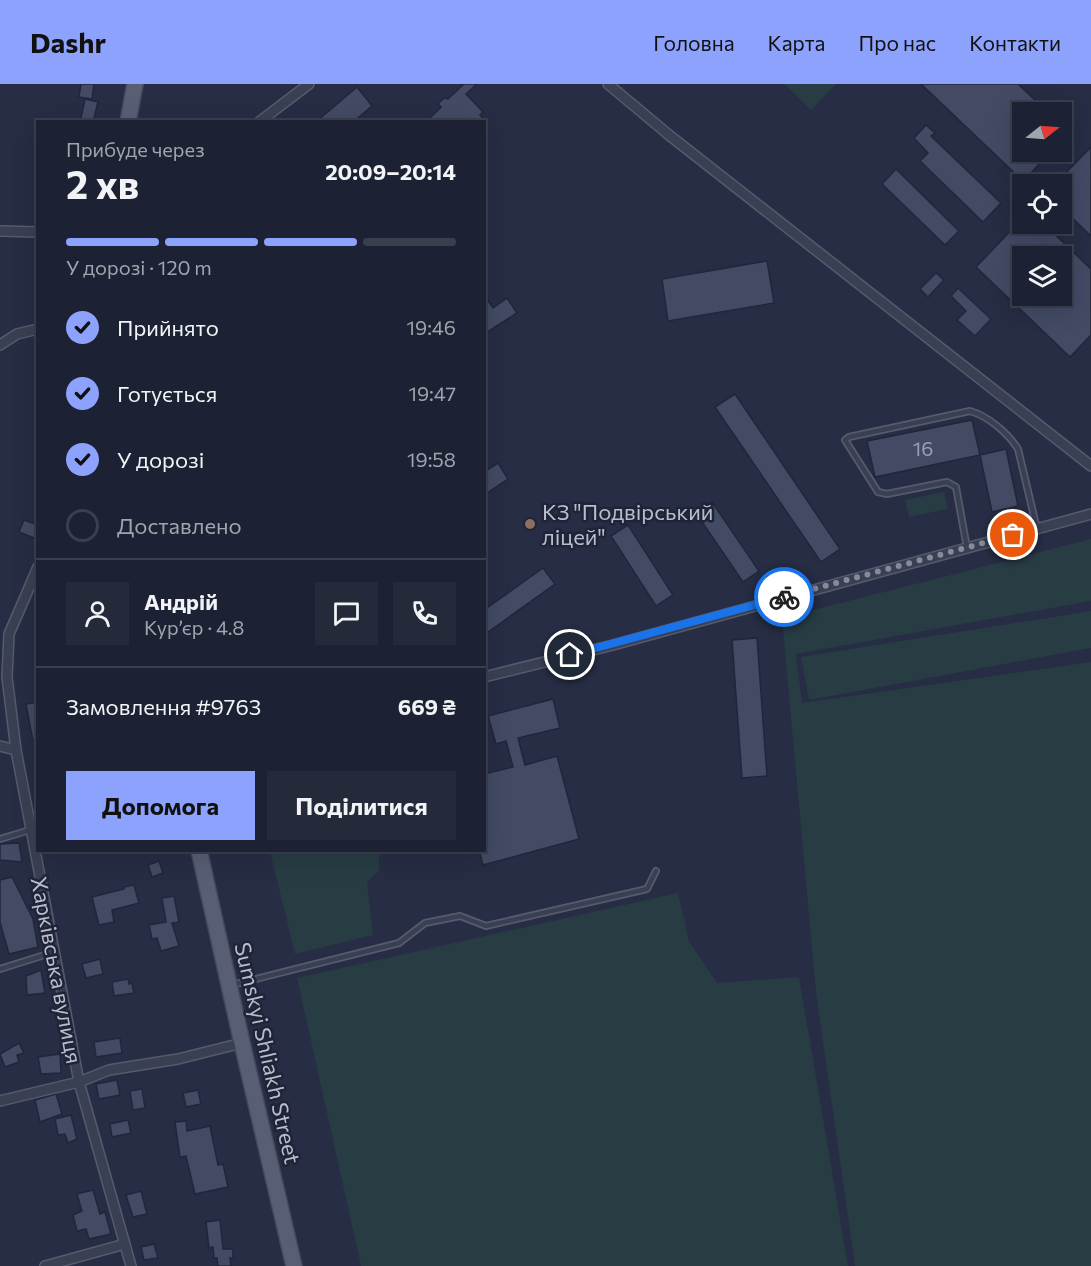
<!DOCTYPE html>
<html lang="uk">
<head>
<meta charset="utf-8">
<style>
  :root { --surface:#1c2233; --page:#252a3b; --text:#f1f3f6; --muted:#a0a4ac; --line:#3a3f4e; --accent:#8da2fc }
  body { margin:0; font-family:Commissioner,sans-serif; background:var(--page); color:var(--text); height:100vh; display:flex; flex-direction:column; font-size:22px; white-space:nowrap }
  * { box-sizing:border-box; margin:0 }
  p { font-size:20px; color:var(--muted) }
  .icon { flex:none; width:33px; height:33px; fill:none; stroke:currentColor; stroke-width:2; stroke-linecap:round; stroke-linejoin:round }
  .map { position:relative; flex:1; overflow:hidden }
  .side { position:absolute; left:36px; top:36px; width:450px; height:732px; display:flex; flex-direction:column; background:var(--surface); border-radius:0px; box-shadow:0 6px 24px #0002,0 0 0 2px var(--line) }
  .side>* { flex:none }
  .needle { width:39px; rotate:73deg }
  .controls { position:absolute; left:1012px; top:18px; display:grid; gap:12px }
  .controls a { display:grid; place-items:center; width:60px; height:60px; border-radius:0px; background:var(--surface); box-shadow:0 6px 24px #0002,0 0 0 2px var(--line); font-size:30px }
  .pin { position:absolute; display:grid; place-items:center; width:51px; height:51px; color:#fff; margin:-26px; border:3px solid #fff; border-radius:50%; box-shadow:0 2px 6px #0007 }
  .courier { position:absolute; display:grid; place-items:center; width:60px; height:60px; margin:-30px; border:4px solid #1a73e8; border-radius:50%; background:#fff; color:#222; box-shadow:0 2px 8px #0007 }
  .summary em { font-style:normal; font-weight:700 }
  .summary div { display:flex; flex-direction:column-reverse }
  .summary { display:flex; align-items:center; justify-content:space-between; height:102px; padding:0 30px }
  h1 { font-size:39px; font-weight:700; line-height:45px }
  .bar { display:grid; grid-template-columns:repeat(4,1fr); gap:9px 6px; align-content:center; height:72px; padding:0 30px }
  .bar i { height:8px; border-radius:4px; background:var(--line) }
  .bar .active { background:var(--accent) }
  .bar p { grid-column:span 4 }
  .line { display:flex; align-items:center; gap:15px; padding:0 30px; border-top:2px solid var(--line) }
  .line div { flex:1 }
  .round { display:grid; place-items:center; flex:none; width:63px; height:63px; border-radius:0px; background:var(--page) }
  ol { padding:0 30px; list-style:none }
  li { display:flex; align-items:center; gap:18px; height:66px }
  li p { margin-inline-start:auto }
  li .icon { padding:6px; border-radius:50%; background:var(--accent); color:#111; stroke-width:4 }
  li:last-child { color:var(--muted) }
  li i { width:33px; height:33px; border:3px solid var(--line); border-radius:50% }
  .primary-button { display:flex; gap:12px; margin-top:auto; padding:12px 30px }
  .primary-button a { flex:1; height:69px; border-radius:0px; background:var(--accent); color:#111; font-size:24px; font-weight:700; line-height:69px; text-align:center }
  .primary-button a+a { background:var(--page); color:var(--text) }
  header { display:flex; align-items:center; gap:36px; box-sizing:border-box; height:84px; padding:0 30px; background:var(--accent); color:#111 }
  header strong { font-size:28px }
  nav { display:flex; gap:33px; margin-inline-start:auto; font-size:21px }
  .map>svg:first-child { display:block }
</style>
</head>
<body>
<header>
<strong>Dashr</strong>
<nav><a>Головна</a><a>Карта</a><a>Про нас</a><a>Контакти</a></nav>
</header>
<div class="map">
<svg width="1091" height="1182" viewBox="0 0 1091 1182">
  <rect width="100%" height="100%" fill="#262d44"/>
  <g fill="#283c44">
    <polygon points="784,0 836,0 811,26"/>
    <polygon points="944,408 948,425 909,433 905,416"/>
    <polygon points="1091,455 1091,517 796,570 802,619 1091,578 1091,1182 855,1182 816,908 782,534"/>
    <polygon points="1091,527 1091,564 809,616 801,573"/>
    <polygon points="270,767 379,767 379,786 367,799 373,851 295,870"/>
    <polygon points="678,809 689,857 717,899 799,893 848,1182 361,1182 297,894"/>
  </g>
  <g fill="#424a64" stroke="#21263a" stroke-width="1.5" fill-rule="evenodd">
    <polygon points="81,0 94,0 92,15 79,13"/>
    <polygon points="464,0 477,0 466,10 483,28 480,31 486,38 426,38 441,23 438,20 444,14 448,15"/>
    <polygon points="921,0 1018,0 1048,28 1023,28 1023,68 1051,68 1023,97"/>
    <polygon points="357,3 372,22 353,38 316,38"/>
    <polygon points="85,15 98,18 93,38 80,38"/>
    <polygon points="926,41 935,49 931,52 1001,119 983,138 920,77 928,69 914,54"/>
    <polygon points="1091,63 1091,152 1062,124 1062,100 1055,100"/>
    <polygon points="896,85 959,147 945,161 882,100"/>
    <path d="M1017,140H1044L1091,185V251L1070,273L976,183ZM1023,172H1062V212H1023Z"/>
    <polygon points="767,177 774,219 668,237 662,195"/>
    <polygon points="936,189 944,196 928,213 920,205"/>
    <polygon points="958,204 991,235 975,252 957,236 966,227 951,212"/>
    <polygon points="484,211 493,224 507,214 517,229 484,250"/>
    <polygon points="735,310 840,465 821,478 715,323"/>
    <polygon points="972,336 980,371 875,393 867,357"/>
    <polygon points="1006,365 1018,422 992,428 980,371"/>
    <polygon points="498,379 508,395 484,411 484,388"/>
    <polygon points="712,418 759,487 743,498 696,429"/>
    <polygon points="24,436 38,441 34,454 19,448"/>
    <polygon points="628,441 673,511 656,522 611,452"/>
    <polygon points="543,484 555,500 484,551 484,526"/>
    <polygon points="757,554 767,692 742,694 732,556"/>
    <polygon points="553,615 560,644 518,654 525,681 557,672 579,755 483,781 479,766 484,766 484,690 513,683 506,657 496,660 488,632"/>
    <polygon points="38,618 38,657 33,657 26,620"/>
    <polygon points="19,759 22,778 0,776 0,760"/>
    <polygon points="159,777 163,789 152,793 148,781"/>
    <polygon points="12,793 33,835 38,863 9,870 0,838 0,796"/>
    <polygon points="134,801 139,819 112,826 114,838 99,841 92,813 124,805 124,803"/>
    <polygon points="174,812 179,838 172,839 179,862 161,867 157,854 152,855 149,841 166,838 162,814"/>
    <polygon points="100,875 103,890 86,894 82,880"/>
    <polygon points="41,886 45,909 27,911 26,892"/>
    <polygon points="128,895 129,900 132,899 134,909 114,912 112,898"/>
    <polygon points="120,954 122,969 96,973 94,958"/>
    <polygon points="19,959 24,969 17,971 19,978 5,983 0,970"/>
    <polygon points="60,970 61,989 41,990 38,973"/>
    <polygon points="117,996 120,1011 99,1015 96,1000"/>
    <polygon points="142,1005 145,1024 133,1026 130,1007"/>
    <polygon points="198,1006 201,1020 186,1023 183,1009"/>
    <polygon points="56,1010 62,1030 40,1038 35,1016"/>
    <polygon points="71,1031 77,1055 68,1059 65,1050 58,1051 55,1035"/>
    <polygon points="128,1036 131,1049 112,1053 110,1040"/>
    <polygon points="186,1037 187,1047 210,1042 218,1081 223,1080 228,1103 195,1110 186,1072 180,1073 175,1038"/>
    <polygon points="93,1106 100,1130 105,1128 111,1150 89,1155 86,1145 77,1147 73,1131 82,1127 77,1110"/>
    <polygon points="141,1107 147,1130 133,1133 126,1111"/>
    <polygon points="220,1136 223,1165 233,1165 233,1174 230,1174 231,1182 218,1182 217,1174 214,1174 213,1163 209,1164 206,1138"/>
    <polygon points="154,1160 158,1174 144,1176 141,1163"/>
  </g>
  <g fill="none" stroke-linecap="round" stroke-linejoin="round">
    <defs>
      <g id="lane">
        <path d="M967,464L956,403L947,398L887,410L878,408L845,356L849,353L970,327C988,332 1008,349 1018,365L1037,445"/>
        <polyline points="0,755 30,746"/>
        <polyline points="0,885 54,868"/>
        <polyline points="232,901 399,859 425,839 460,832 486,842 647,805 656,787"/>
      </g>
      <g id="street">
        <polyline points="608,0 669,51 1091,382"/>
        <polyline points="259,38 309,0"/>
        <polyline points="0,147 38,148"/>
        <polyline points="0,261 17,250 38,245"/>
        <polyline points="38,483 9,550 7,593 16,666 79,998 131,1182"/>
        <polyline points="484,593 613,561 1091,430"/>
        <polyline points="0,662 16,666"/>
        <polyline points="0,1017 79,998 109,986 178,975 242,959"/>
        <polyline points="45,1182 125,1160"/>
      </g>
      <g id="primary">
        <polyline points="128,38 135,0"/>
        <polyline points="199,766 242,959 294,1182"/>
      </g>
    </defs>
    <use href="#lane" stroke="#565a6d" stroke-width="8"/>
    <use href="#street" stroke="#565a6d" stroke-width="12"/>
    <use href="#primary" stroke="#44495c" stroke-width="18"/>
    <use href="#lane" stroke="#3a4053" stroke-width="4.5"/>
    <use href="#street" stroke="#3a4053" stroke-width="9"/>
    <use href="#primary" stroke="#585e73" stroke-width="15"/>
  </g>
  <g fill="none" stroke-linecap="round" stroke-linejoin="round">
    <polyline stroke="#858a9d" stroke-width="6" stroke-dasharray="0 10.8" points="784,513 1013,451"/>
    <polyline stroke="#1a73e8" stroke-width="8" points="570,571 784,513"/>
  </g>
  <circle fill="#8d6e63" stroke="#1f2438" stroke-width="2" cx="530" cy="440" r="6"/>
  <g text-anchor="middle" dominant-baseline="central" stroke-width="5" stroke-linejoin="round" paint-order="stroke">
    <g font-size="20" fill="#9aa0b3">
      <text x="923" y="364">16</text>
    </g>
    <g font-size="22" fill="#b8bccd" stroke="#1f2438" text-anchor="start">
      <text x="542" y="427">КЗ "Подвірський<tspan x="542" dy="25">ліцей"</tspan></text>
    </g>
    <g font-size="22" fill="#b8bccd" stroke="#1f2438">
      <text transform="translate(57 886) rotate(79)">Харківська вулиця</text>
      <text transform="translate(268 969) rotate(77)">Sumskyi Shliakh Street</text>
    </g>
  </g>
</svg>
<div class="controls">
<a><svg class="needle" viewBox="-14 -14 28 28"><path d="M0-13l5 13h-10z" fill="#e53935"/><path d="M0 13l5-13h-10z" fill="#a0a4ac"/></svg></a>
<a><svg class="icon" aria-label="locate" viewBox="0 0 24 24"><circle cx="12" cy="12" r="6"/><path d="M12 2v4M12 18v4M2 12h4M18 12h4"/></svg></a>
<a><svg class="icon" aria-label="layers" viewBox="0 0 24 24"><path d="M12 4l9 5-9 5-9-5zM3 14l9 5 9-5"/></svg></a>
</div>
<div class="pin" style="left:1013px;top:451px;background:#ea580c"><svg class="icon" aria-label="bag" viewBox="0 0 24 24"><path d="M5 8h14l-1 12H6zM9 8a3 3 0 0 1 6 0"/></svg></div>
<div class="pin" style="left:570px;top:571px;background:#1f2937"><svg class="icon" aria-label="home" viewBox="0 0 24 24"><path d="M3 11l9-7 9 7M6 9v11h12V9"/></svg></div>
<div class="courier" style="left:784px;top:513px"><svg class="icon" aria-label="bike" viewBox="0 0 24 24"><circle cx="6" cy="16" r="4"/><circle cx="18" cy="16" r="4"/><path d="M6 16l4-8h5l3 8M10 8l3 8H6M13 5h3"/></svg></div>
<section class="side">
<div class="summary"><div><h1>2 хв</h1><p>Прибуде через</p></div><em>20:09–20:14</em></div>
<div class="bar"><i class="active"></i><i class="active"></i><i class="active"></i><i></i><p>У дорозі · 120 m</p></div>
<ol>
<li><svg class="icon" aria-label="check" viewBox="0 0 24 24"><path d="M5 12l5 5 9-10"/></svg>Прийнято<p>19:46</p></li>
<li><svg class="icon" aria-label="check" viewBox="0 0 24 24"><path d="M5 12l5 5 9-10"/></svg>Готується<p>19:47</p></li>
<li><svg class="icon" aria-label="check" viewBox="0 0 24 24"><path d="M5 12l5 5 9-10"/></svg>У дорозі<p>19:58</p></li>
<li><i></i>Доставлено</li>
</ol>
<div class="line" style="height:108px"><a class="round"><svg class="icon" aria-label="person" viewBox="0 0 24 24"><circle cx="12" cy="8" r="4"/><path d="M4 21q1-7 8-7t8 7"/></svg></a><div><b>Андрій</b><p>Кур’єр · 4.8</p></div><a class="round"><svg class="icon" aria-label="chat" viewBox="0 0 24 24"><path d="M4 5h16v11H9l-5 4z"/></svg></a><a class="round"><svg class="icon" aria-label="phone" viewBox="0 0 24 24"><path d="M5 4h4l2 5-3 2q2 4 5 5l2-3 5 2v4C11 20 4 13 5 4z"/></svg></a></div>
<div class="line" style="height:78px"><div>Замовлення #9763</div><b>669 ₴</b></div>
<div class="primary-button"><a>Допомога</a><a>Поділитися</a></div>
</section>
</div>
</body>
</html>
